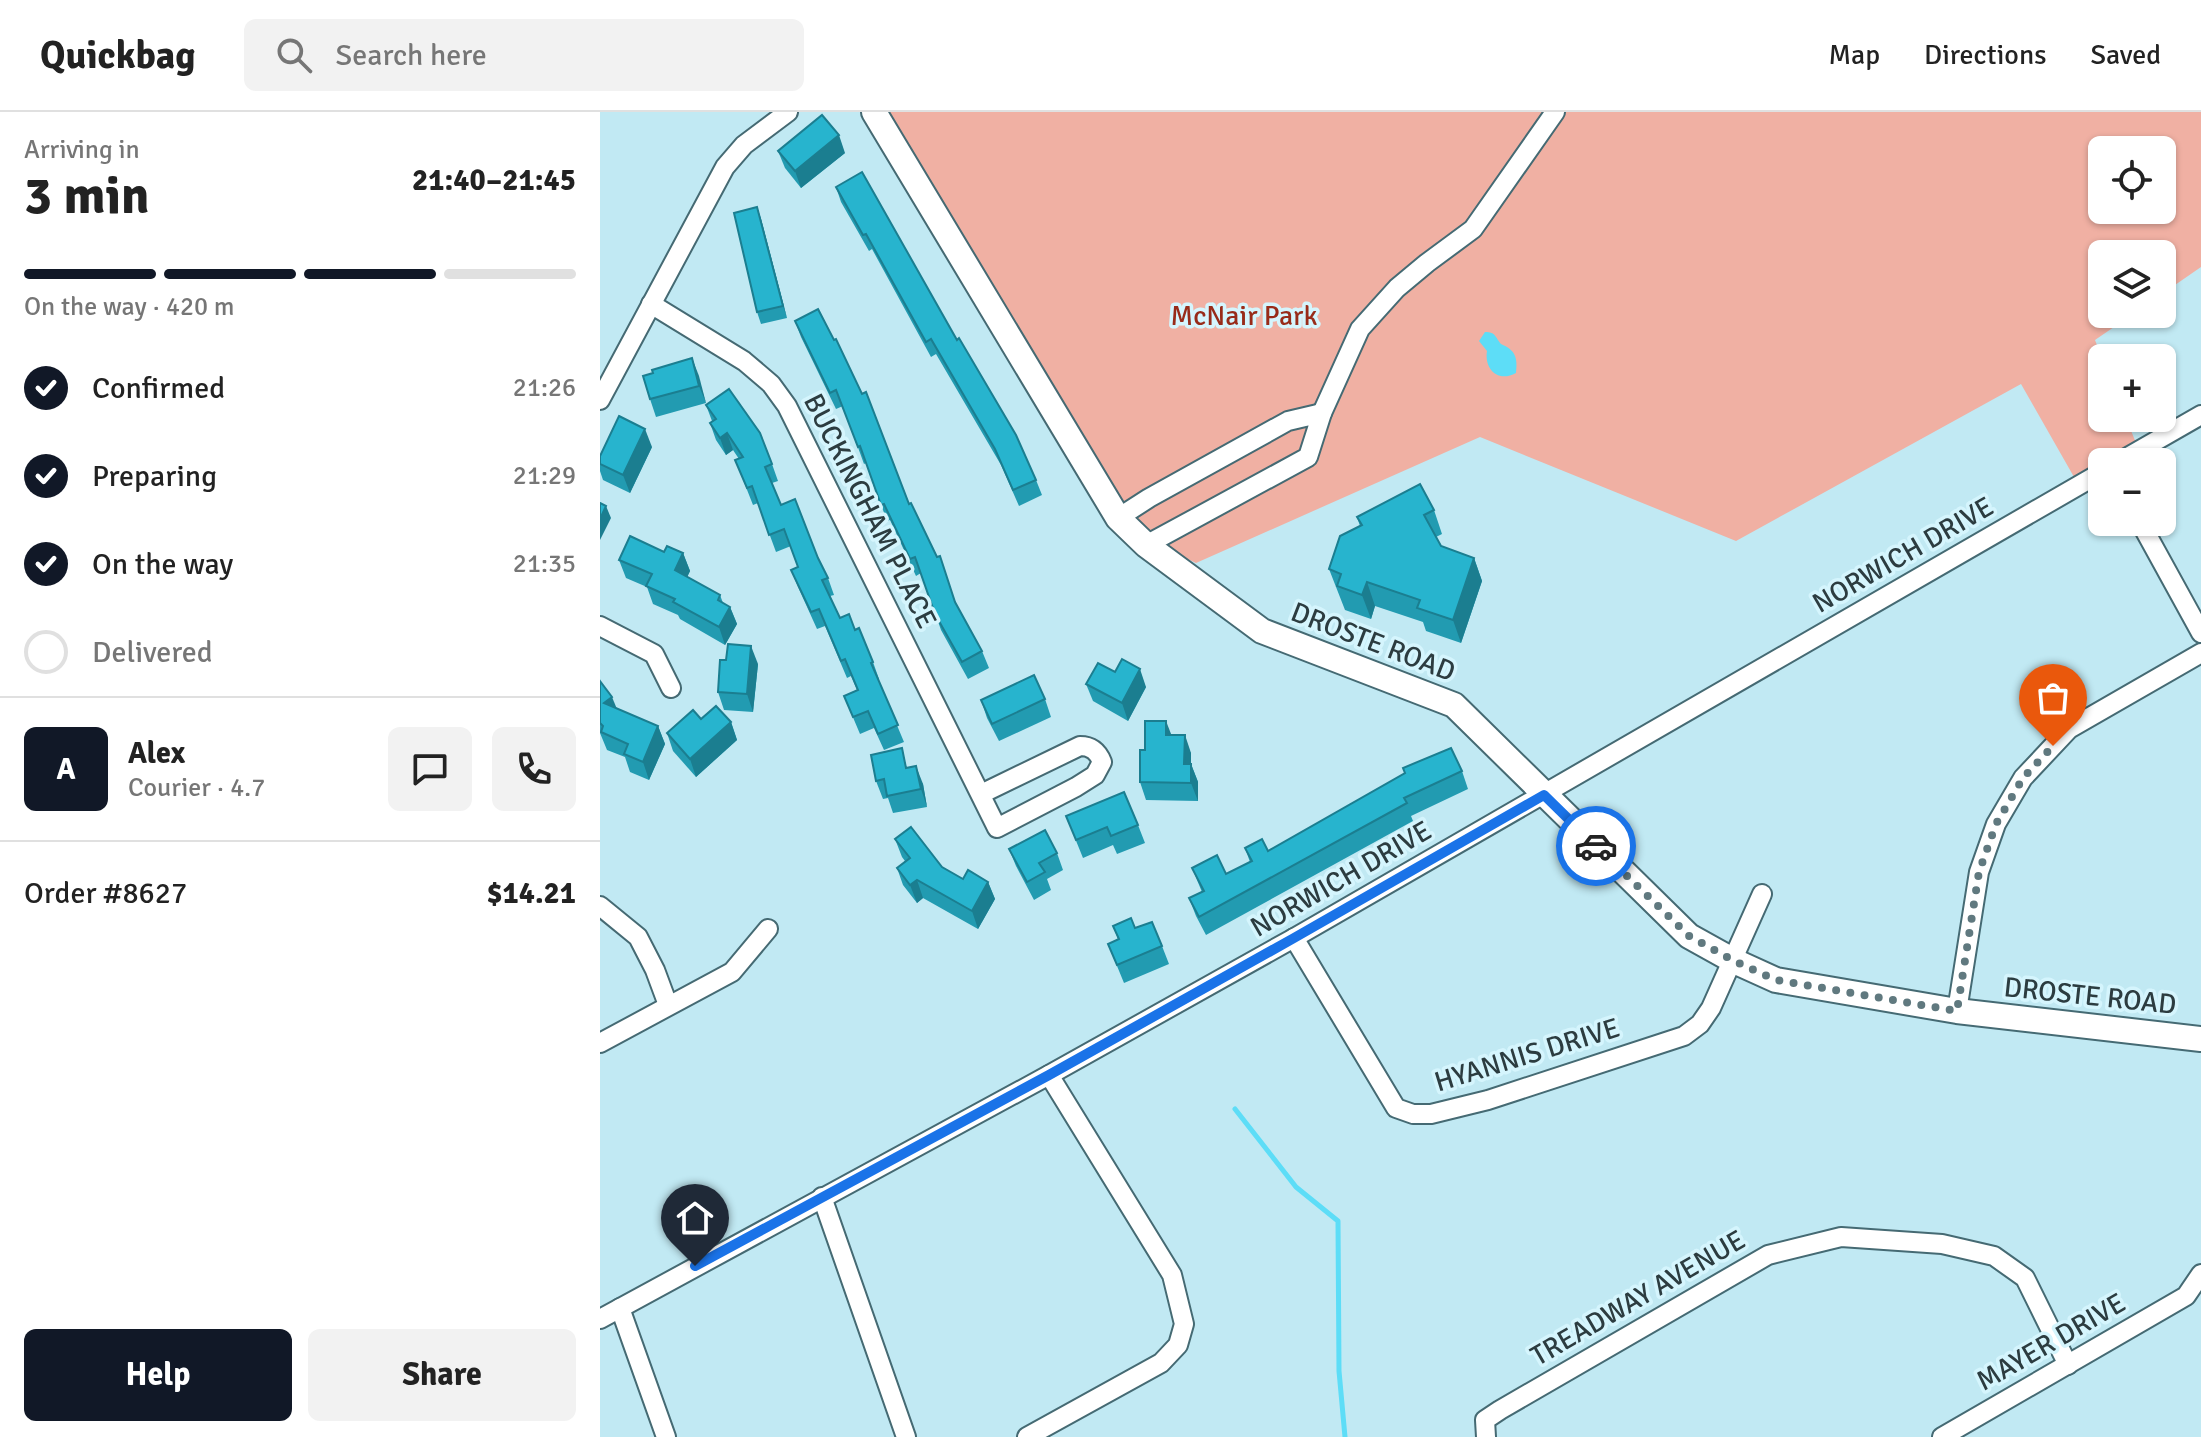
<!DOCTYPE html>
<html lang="en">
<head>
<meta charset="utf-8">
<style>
  :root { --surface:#fff; --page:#f2f2f2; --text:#222; --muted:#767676; --line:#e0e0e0; --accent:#111827 }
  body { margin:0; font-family:Signika,sans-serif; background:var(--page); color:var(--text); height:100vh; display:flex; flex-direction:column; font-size:30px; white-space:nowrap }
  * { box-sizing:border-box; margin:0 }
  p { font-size:26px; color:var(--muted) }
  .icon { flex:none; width:44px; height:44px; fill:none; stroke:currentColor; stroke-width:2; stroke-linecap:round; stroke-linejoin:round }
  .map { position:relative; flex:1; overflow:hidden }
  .panel { display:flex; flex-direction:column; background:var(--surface); width:600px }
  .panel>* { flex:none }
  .controls { position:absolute; left:1488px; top:24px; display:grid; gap:16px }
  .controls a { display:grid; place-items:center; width:88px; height:88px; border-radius:12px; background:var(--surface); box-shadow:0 2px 6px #0004; font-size:40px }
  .pin { position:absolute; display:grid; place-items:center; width:68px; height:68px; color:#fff; margin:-82px -34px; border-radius:50% 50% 50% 0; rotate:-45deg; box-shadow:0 0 8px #0007 }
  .pin .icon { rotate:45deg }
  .courier { position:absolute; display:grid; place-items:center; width:80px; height:80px; margin:-40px; border:6px solid #1a73e8; border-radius:50%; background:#fff; color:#222; box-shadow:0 2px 10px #0007 }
  .overview em { font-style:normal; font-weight:700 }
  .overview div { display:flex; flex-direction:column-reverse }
  .overview { display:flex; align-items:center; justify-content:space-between; height:136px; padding:0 24px }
  h1 { font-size:52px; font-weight:700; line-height:60px }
  .bar { display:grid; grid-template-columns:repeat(4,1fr); gap:12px 8px; align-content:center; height:96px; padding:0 24px }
  .bar i { height:10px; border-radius:6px; background:var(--line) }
  .bar .on { background:var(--accent) }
  .bar p { grid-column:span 4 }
  .line { display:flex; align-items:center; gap:20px; padding:0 24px; border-top:2px solid var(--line) }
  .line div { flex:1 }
  .round { display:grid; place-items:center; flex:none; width:84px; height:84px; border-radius:12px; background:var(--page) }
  ol { padding:0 24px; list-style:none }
  li { display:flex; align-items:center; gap:24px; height:88px }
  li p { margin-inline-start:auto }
  li .icon { padding:8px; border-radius:50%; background:var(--accent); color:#fff; stroke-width:4 }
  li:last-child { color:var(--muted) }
  li i { width:44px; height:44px; border:4px solid var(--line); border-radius:50% }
  .button { display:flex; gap:16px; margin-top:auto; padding:16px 24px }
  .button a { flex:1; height:92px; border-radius:12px; background:var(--accent); color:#fff; font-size:32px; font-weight:700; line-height:92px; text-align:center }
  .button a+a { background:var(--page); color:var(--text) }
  header { display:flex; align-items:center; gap:48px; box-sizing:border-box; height:112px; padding:0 40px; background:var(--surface); border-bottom:2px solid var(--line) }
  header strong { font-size:38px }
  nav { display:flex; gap:44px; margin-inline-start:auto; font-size:28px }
  .search { width:560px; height:72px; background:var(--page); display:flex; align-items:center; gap:20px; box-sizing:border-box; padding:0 28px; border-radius:12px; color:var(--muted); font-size:30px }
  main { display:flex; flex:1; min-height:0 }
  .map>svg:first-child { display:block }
</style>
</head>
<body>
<header>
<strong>Quickbag</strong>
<div class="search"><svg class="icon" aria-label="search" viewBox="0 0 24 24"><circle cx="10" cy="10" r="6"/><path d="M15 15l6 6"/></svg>Search here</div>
<nav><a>Map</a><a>Directions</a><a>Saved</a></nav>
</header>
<main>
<section class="panel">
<div class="overview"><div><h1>3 min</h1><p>Arriving in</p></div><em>21:40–21:45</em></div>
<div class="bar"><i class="on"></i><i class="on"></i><i class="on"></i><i></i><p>On the way · 420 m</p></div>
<ol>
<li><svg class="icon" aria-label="check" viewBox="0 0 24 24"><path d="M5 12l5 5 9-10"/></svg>Confirmed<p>21:26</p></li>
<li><svg class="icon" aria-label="check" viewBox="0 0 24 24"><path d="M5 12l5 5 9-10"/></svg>Preparing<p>21:29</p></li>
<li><svg class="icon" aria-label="check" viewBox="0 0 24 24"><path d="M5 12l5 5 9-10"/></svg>On the way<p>21:35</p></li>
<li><i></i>Delivered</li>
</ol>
<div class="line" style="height:144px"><b class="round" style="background:var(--accent);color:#fff">A</b><div><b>Alex</b><p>Courier · 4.7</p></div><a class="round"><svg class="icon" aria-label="chat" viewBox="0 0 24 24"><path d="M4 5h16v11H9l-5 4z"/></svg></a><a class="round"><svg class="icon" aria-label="phone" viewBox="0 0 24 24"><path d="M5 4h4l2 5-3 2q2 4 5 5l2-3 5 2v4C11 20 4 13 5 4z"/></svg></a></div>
<div class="line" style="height:104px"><div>Order #8627</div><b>$14.21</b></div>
<div class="button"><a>Help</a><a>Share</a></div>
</section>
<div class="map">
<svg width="1601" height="1325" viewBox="0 0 1601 1325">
  <rect width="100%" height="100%" fill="#c1e9f3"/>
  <path fill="#f0b0a3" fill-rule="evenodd" d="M278,0H1601V155L1562,182V142H1502V202H1533L1495,228L1502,246V306H1526L1536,331L1474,365L1421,272L1136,429L880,325L596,451L535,422ZM1502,38H1562V98H1502Z"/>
  <path fill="#5dddf7" d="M885,220C896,220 895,225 901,232C915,238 918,245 916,261C898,271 884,257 887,239L879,229Z"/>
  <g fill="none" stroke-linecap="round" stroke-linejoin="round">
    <polyline stroke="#5dddf7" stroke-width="5" points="635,997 696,1075 738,1109 739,1259 745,1325"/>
    <defs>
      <g id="street">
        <path d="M51,192L144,249L171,272L187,294L397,716L476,675L495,663L502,650C498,640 492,634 480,634L381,682"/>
        <polyline points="0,288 125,55 144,33 188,0"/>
        <polyline points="722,301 760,217 797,176 827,151 873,117 955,0"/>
        <polyline points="1519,350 1601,303"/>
        <polyline points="518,406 549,386 688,309 722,301 708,345 546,433"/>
        <polyline points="1540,410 1601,521"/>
        <polyline points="0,514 54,542 71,576"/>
        <polyline points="0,794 38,825 55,858 68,893"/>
        <polyline points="694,826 796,996 813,1002 831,1002 888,988 1084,924 1100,912 1111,896 1162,782"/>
        <polyline points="1357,899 1379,760 1396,712 1423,666 1469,617 1601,541"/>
        <polyline points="0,931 132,860 168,817"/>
        <polyline points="222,1085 306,1325"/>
        <polyline points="20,1196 66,1325"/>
        <polyline points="0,1207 449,963 694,826 1502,360"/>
        <polyline points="427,1325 561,1251 578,1233 584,1212 572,1163 449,963"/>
        <polyline points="886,1325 885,1308 900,1298 1168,1143 1241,1125 1342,1132 1394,1144 1425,1166 1468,1253"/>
        <polyline points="1342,1325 1586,1184 1601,1162"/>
      </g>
      <polyline id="secondary" points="274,0 518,406 546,433 662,519 854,593 1089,824 1134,849 1176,868 1357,899 1601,927"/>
    </defs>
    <use href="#street" stroke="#456a73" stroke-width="22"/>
    <use href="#secondary" stroke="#456a73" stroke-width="28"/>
    <use href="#street" stroke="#fff" stroke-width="18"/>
    <use href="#secondary" stroke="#fff" stroke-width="24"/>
  </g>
  <g fill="#229bb1">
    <polygon points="178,39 245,41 201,76 185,56"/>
    <polygon points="236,75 436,368 442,383 419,394 401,353 336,242 331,245 272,137 269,139 241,90"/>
    <polygon points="157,95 161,107 187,206 161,212 157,200"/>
    <polygon points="195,209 309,392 356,492 382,539 389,556 368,567 341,518 321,461 316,464 290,408 287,409 266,351 264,352 243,294 236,297 201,225"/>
    <polygon points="92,246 106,291 56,305 50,287 53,261"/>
    <polygon points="106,293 172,352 178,369 172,371 181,393 218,446 228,466 234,483 230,484 240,506 255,518 273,550 279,567 278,568 304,630 284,638 274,616 260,622 244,584 257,578 251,564 247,566 225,514 217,517 198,475 191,458 198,455 191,434 176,440 158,391 153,393 142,365 135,348 139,347 133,338 126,343 116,328 110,311 112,309"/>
    <polygon points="52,335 30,381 3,368 0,359 0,344"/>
    <polygon points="834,398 842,422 836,425 841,434 874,446 882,469 861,531 826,519 823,510 775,494 771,507 745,498 729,457 760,414 757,405"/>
    <polygon points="64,440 83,441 90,459 87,465 120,483 123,491 130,495 137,512 125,533 80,507 78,503 53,492 47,475 26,466 19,448"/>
    <polygon points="158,552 153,600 124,598 118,580"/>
    <polygon points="515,560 546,575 528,609 493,589 486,572"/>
    <polygon points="0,569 16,597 58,614 65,632 49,668 30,660 25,645 7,638 0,621"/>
    <polygon points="445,587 451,605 399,629 387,606 381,588"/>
    <polygon points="101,607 131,610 137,628 96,665 73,639 67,621"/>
    <polygon points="571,623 591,641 591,652 598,670 598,689 546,688 540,670 545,638"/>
    <polygon points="309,656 323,672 327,695 293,701 288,686 283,687 276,669"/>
    <polygon points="862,659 868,677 811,704 813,709 606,823 596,804 589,786 602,780 592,756 626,762 650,750 645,736 668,739"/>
    <polygon points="466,704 538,713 545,731 517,742 513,733 483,746"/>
    <polygon points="295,727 363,767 388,770 395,787 378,817 323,786 317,791 303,773 297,756 305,749 302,745"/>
    <polygon points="409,737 457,741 463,758 447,767 451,778 434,788 416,754"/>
    <polygon points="513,814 535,816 562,834 569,852 524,871 508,832 518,827"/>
  </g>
  <g fill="#1b7e90">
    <polygon points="239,23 245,41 201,76 195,59"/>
    <polygon points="157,95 161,107 187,206 183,194"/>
    <polygon points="92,246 99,264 106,291 99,274"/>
    <polygon points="45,317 52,335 30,381 23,363"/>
    <polygon points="127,321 133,338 126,343 120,326"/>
    <polygon points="6,394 11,406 0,428 0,407"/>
    <polygon points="83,441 90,459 82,476 75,458"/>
    <polygon points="874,446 882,469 861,531 853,508"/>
    <polygon points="767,470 775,494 771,507 762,483"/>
    <polygon points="130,495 137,512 125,533 119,515"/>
    <polygon points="151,534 158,552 153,600 147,582"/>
    <polygon points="540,557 546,575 528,609 522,591"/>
    <polygon points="12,585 19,602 4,591"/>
    <polygon points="566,609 573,627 566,623"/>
    <polygon points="131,610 137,628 96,665 90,647"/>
    <polygon points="58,614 65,632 49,668 43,650"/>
    <polygon points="585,623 591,641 591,669 584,652"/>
    <polygon points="591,652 598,670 598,689 591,671"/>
    <polygon points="316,654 323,672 327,695 321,677"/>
    <polygon points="317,768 323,786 317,791 310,773"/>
    <polygon points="388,770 395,787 378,817 372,799"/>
  </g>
  <g fill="#27b4ce" stroke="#1b7e90" stroke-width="2">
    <polygon points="222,3 239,23 195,59 178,39"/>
    <polygon points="262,60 357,228 359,226 416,323 436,368 413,378 395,337 331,227 326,230 266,122 263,123 236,75"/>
    <polygon points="157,95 183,194 157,200 134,101"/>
    <polygon points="218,197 234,228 236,227 262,282 266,280 309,392 311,391 337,445 340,444 355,490 382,539 362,550 335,502 315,445 310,447 284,392 281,393 260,334 258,335 236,278 230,281 195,209"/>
    <polygon points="92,246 99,274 50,287 43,264 53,261 52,258"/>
    <polygon points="129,277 160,321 172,352 165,355 181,393 195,387 218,446 228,466 222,468 240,506 249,502 255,518 259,516 273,550 271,551 298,613 278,622 268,599 253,605 244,584 258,578 245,547 241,549 219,497 211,500 191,458 198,455 184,417 169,423 152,374 147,376 135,348 143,345 127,321 120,326 110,311 116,307 106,293"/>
    <polygon points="19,304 45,317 23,363 0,352 0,344"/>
    <polygon points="820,372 834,398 824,403 841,434 874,446 853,508 817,496 820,488 767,470 762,483 737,474 741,462 729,457 740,424 762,413 757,405"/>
    <polygon points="0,391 6,394 0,407"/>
    <polygon points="30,424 64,440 67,434 83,441 75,458 120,483 118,488 130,495 119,515 73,490 75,487 46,474 52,462 19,448"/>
    <polygon points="128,532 151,534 147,582 118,580 120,548 126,548"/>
    <polygon points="522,547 540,557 522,591 486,572 498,551 515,560"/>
    <polygon points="434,563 445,587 392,612 381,588"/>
    <polygon points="0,569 12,585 4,591 58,614 43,650 24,642 28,632 1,620 3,614 0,611"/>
    <polygon points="116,594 131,610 90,647 67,621 93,598 101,607"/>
    <polygon points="545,609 566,609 566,623 585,623 584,652 591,652 591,671 540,670 540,638 545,638"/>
    <polygon points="302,636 306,656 316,654 321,677 287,684 284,667 276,669 271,643"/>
    <polygon points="851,636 862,659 804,686 807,691 599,805 589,786 604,779 592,756 617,743 626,762 652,749 645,736 662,727 668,739 805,661 803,656"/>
    <polygon points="524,680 538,713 511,724 507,715 476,728 466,704"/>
    <polygon points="311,715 342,755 363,767 368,758 388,770 372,799 317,768 310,773 297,756 310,746 295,727"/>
    <polygon points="445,718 457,741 439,751 445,760 427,770 409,737"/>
    <polygon points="531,806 535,816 552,810 562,834 517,853 508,832 519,827 513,814"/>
  </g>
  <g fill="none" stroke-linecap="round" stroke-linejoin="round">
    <polyline stroke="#60797f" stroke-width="8" stroke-dasharray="0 14.4" points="996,734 1089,824 1134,849 1176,868 1357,899 1379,760 1396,712 1423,666 1453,634"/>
    <polyline stroke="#1a73e8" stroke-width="10" points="95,1154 449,963 694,826 944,683 996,734"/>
  </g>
  <g text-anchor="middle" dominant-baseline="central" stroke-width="7" stroke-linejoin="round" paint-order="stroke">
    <g font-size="28" fill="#982b19" stroke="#d5f5fd">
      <text x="644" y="204">McNair Park</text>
    </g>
    <g font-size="28" fill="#2c3c40" stroke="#d5f5fd">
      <text transform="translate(270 399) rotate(63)">BUCKINGHAM PLACE</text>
      <text transform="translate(1303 443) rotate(-30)">NORWICH DRIVE</text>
      <text transform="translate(773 530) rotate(21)">DROSTE ROAD</text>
      <text transform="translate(741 767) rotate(-30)">NORWICH DRIVE</text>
      <text transform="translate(1490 884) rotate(6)">DROSTE ROAD</text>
      <text transform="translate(927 943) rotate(-17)">HYANNIS DRIVE</text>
      <text transform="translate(1038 1186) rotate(-30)">TREADWAY AVENUE</text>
      <text transform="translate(1451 1230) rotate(-30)">MAYER DRIVE</text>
    </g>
  </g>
</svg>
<div class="controls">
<a><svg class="icon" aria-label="locate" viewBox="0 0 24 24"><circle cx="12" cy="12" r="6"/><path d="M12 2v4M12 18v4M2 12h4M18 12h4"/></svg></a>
<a><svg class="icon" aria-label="layers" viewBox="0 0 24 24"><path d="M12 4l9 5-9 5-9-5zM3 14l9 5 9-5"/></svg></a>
<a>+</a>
<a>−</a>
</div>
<div class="pin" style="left:1453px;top:634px;background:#ea580c"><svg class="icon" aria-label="bag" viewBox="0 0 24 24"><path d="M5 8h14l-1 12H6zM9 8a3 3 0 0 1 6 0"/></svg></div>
<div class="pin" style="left:95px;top:1154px;background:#1f2937"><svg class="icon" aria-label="home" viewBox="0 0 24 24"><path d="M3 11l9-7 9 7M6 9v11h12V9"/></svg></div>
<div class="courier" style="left:996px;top:734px"><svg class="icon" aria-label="car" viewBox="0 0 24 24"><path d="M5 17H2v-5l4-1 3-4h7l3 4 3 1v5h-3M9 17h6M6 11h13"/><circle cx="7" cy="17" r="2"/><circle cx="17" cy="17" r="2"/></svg></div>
</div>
</main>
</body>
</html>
